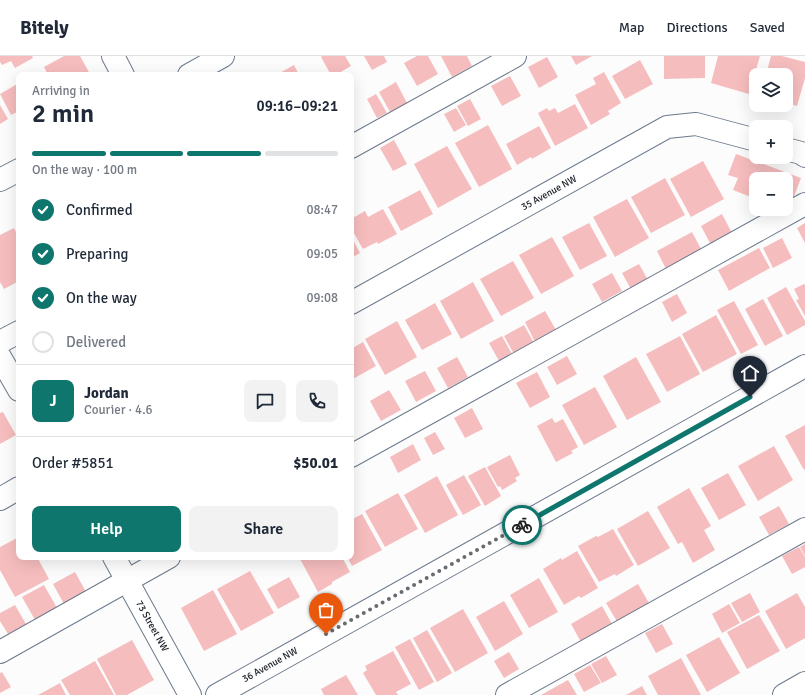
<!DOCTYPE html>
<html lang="en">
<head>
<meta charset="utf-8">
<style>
  :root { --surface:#fff; --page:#f2f2f3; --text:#1f2937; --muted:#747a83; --line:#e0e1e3; --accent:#0f766e }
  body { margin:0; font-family:Signika,sans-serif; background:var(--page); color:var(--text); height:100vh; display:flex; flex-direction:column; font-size:15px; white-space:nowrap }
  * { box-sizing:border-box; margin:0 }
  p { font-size:13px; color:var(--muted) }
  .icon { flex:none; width:22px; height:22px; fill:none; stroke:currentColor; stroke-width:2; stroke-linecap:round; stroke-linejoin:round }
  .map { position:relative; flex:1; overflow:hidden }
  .details { position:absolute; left:16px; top:16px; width:338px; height:488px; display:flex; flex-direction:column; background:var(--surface); border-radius:8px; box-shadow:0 4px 16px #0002 }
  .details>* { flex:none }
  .controls { position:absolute; left:749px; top:12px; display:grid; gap:8px }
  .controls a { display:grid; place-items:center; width:44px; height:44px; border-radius:8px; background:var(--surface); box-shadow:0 4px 16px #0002; font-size:20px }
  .pin { position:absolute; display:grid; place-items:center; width:34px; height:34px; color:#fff; margin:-41px -17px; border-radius:50% 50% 50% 0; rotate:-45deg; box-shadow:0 0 4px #0007 }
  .pin .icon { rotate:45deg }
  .courier { position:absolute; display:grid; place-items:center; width:40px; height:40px; margin:-20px; border:3px solid #0f766e; border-radius:50%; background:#fff; color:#222; box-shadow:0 1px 5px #0007 }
  .overview em { font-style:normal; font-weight:600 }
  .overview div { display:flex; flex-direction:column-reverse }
  .overview { display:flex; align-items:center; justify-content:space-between; height:68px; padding:0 16px }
  h1 { font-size:26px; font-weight:600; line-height:30px }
  .bar { display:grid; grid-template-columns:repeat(4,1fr); gap:6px 4px; align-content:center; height:48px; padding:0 16px }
  .bar i { height:5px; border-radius:3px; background:var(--line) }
  .bar .selected { background:var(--accent) }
  .bar p { grid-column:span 4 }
  .line { display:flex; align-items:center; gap:10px; padding:0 16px; border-top:1px solid var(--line) }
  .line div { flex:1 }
  .round { display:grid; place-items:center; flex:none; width:42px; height:42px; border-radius:8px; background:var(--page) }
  ol { padding:0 16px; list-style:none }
  li { display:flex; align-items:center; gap:12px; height:44px }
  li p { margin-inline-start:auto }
  li .icon { padding:4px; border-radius:50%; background:var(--accent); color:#fff; stroke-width:4 }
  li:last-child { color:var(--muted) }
  li i { width:22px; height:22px; border:2px solid var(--line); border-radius:50% }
  .cta { display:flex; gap:8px; margin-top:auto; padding:8px 16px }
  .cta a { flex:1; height:46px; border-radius:8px; background:var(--accent); color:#fff; font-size:16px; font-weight:600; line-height:46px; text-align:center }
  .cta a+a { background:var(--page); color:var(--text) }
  header { display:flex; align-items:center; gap:24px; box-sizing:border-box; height:56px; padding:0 20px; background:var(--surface); border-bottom:1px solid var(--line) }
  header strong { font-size:19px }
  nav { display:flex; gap:22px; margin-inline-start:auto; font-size:14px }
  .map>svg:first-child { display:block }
</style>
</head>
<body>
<header>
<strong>Bitely</strong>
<nav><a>Map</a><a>Directions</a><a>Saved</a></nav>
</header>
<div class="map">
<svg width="805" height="639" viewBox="0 0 805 639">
  <rect width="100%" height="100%" fill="#fcfcfc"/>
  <g fill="#f6bdbe">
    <polygon points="0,0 32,0 33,2 15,12 11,5 2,9 0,6"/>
    <polygon points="64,0 80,0 90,18 88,19 48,19 44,11"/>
    <polygon points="322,0 345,0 351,10 339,17 340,19 331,19 321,1"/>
    <polygon points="364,0 384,0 387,6 372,14"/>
    <polygon points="417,0 428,0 438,18 417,30 404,7"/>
    <polygon points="441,0 467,0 472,10 452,21"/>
    <polygon points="571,0 592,0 576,9"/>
    <polygon points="664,0 705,0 705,22 664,23"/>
    <polygon points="718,0 760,0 749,38 711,27"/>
    <polygon points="771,0 782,0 805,6 805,22 797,50 786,47 786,19 766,19"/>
    <polygon points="547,1 558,21 539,32 528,11"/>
    <polygon points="640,4 653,28 625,43 612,20"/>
    <polygon points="294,9 299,19 276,19"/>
    <polygon points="604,16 621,47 608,55 610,58 591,69 575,39 596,28 593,22"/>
    <polygon points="510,20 521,40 502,50 491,30"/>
    <polygon points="396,26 407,47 390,56 379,36"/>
    <polygon points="19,27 19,55 11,59 0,38"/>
    <polygon points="376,38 387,57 377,62 367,43"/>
    <polygon points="470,43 481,63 468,70 457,50"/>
    <polygon points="575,48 588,72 555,90 538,57 547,52 549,55 555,52 558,57"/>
    <polygon points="0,49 8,63 0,68"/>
    <polygon points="456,52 466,69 454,76 444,58"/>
    <polygon points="488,69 512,113 479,131 455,87"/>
    <polygon points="539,70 551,92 532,103 531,101 517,109 506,88"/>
    <polygon points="394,84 407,108 393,115 380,92"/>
    <polygon points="447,90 472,133 438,152 414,108"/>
    <polygon points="736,98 801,122 793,143 786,141 786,123 756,123 756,143 733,134 738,122 728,119"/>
    <polygon points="703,105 724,143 691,161 670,123"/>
    <polygon points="665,122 685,159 651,177 631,141"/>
    <polygon points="420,134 433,158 401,175 388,151"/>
    <polygon points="627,143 649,182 615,201 593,161"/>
    <polygon points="383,153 397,178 378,188 377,186 363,193 351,172 351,163 365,155 368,161"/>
    <polygon points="722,158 732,177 711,189 701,170"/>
    <polygon points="589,167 607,200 580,214 562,181"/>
    <polygon points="805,167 805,187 797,172"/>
    <polygon points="14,172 19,182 19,225 4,233 0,226 0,179"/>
    <polygon points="692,176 701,193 666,213 657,195"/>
    <polygon points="351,180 360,197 351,202"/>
    <polygon points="552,181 574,220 541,238 519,199"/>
    <polygon points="782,182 792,202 773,212 763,192"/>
    <polygon points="759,192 770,212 729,235 718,214"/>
    <polygon points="513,205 534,242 501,260 480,223"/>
    <polygon points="639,208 648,224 631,233 622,217"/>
    <polygon points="612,217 622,235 602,246 592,228"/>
    <polygon points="473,226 494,265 461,283 440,245"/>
    <polygon points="804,228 805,229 805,260 796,244 799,243 794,233"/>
    <polygon points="786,231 805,265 805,269 787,279 767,242"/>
    <polygon points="677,238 687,257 672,266 662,246"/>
    <polygon points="763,243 783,280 765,290 745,253"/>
    <polygon points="734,245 758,289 741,298 717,254"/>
    <polygon points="435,247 452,278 422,294 405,264"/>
    <polygon points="545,255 556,274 535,286 525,266"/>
    <polygon points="716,259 737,298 703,316 682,278"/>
    <polygon points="397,265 417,301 385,319 365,283"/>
    <polygon points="524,269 534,287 514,298 504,280"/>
    <polygon points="502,280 512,298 499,305 489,287"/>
    <polygon points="680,280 700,318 667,336 646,298"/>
    <polygon points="363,286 376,310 351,324 351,293"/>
    <polygon points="567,300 577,318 557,329 547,311"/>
    <polygon points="457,301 468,321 448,332 437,312"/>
    <polygon points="636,301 661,346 627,364 603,320"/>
    <polygon points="425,315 436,335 416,346 405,325"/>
    <polygon points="537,316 550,341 530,352 516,327"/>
    <polygon points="595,331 617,371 584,389 562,349"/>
    <polygon points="389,334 401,354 381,365 370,345"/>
    <polygon points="472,352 483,373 465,382 454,362"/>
    <polygon points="3,356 16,379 0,388 0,357"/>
    <polygon points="552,362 555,367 563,363 578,391 571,395 573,397 556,406 537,370"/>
    <polygon points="805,369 805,413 804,414 785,380"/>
    <polygon points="435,376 445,393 433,399 424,382"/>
    <polygon points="413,388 421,404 398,417 390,401"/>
    <polygon points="774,390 793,424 758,445 738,410"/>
    <polygon points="510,399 520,419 515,422 517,425 502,434 500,430 498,431 487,411"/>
    <polygon points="485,411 501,440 485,450 468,420"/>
    <polygon points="728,417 746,449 719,464 701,432"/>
    <polygon points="464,419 481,449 463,459 446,429"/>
    <polygon points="437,420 458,459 425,477 404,439"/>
    <polygon points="689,432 711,470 704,474 715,494 693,507 682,486 678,488 657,451"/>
    <polygon points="398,437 418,473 385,491 365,455"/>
    <polygon points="779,450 789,468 769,479 759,461"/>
    <polygon points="648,455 670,492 638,510 617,473"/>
    <polygon points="362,458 382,494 352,510 347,501 351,501 351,464"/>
    <polygon points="613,473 634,509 616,520 615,518 599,526 578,490 596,480 598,481"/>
    <polygon points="19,481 19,501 37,501 49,523 15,541 0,514 0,491"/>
    <polygon points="805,488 805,500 800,491"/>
    <polygon points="799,491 805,501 805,511 792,518 782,500"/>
    <polygon points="577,495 598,532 581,542 579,540 564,549 543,513 561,502 562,504"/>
    <polygon points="299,501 342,501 350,516 332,526 332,528 318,536"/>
    <polygon points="250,515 274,557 241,575 217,533"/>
    <polygon points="75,516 86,536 64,548 53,528"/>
    <polygon points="289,521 300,541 278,553 267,533"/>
    <polygon points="539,522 558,556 529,572 510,539"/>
    <polygon points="638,528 650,549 618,567 606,547"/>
    <polygon points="44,529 57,552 35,564 22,541"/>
    <polygon points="213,534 237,578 204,595 181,552"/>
    <polygon points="750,537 760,556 742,566 731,547"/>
    <polygon points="797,537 805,551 805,582 786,593 765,555"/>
    <polygon points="504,545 523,578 495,595 476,561"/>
    <polygon points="729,548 740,567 722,577 712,558"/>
    <polygon points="15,549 26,568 8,578 0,565 0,557"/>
    <polygon points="602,550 612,568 581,586 571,568"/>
    <polygon points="463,553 488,597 455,616 430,572"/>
    <polygon points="759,559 780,595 747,613 727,576"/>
    <polygon points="662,568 673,588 656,597 645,577"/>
    <polygon points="427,574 452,617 437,626 413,582"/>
    <polygon points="719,581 740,617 707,636 686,599"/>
    <polygon points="410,583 434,626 419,634 395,591"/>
    <polygon points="132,584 154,624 127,639 116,639 97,603"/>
    <polygon points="393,595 411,628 396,636 398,639 376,639 363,617 367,614 365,610"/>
    <polygon points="509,596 519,613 504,622 494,605"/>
    <polygon points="606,600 617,619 602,627 591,608"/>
    <polygon points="681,602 701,639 658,639 648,620"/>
    <polygon points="95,605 114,639 70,639 61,624"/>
    <polygon points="590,609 601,627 584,636 574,618"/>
    <polygon points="2,616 11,631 0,637 0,617"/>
    <polygon points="346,619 358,639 324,639 321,633"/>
    <polygon points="568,624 577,639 541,639"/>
    <polygon points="60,627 66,639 38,639"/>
    <polygon points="642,630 647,639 626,639"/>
  </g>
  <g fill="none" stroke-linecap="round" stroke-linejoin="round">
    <defs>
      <g id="minor">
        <polyline points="113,0 123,19"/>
        <polyline points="189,19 223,0"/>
        <polyline points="351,91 515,0"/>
        <polyline points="786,93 801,97 805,100"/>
        <polyline points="0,124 19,114"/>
        <polyline points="351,247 667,71 696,68 756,84"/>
        <polyline points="0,286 19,276"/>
        <polyline points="0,301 19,334"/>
        <polyline points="351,400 805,148"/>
        <polyline points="0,443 19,432"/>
        <polyline points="114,501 190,639"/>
        <polyline points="0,596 169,501"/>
        <polyline points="217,639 805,310"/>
        <polyline points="507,639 805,473"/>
        <polyline points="784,639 805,627"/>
      </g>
    </defs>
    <use href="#minor" stroke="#6b7a8c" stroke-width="24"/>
    <use href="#minor" stroke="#fff" stroke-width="22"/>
  </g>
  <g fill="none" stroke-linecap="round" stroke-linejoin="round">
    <polyline stroke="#686c70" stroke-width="4" stroke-dasharray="0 7.2" points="326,578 522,469"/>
    <polyline stroke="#0f766e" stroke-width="5" points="522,469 750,341"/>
  </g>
  <g text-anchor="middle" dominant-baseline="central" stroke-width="3" stroke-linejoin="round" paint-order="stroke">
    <g font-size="10" fill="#181e25" stroke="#fcfcfc">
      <text transform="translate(549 137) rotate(-29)">35 Avenue NW</text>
      <text transform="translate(152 570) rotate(61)">73 Street NW</text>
      <text transform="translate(270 609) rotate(-29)">36 Avenue NW</text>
    </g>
  </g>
</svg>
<div class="controls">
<a><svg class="icon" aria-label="layers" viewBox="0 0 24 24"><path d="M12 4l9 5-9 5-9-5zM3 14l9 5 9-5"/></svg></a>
<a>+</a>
<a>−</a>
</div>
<div class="pin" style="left:326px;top:578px;background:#ea580c"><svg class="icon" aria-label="bag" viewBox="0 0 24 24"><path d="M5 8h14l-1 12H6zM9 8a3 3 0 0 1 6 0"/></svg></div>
<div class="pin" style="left:750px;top:341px;background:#1f2937"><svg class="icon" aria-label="home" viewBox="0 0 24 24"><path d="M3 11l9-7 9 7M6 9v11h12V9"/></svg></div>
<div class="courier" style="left:522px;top:469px"><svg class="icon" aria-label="bike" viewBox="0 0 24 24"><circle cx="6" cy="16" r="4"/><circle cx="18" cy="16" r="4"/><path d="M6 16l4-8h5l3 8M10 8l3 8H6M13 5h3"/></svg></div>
<section class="details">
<div class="overview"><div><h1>2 min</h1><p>Arriving in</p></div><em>09:16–09:21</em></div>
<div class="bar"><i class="selected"></i><i class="selected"></i><i class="selected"></i><i></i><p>On the way · 100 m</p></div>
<ol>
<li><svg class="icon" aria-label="check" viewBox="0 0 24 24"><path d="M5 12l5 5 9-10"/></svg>Confirmed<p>08:47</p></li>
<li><svg class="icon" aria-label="check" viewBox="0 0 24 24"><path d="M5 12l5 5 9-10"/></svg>Preparing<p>09:05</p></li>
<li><svg class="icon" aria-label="check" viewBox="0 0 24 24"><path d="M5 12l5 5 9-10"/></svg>On the way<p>09:08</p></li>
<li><i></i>Delivered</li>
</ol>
<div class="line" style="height:72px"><b class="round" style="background:var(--accent);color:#fff">J</b><div><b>Jordan</b><p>Courier · 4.6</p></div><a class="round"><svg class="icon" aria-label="chat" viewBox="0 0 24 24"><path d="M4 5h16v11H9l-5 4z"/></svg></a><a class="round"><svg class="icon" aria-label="phone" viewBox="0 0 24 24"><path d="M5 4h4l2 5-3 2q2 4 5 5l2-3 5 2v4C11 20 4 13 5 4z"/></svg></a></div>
<div class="line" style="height:52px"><div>Order #5851</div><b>$50.01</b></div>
<div class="cta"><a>Help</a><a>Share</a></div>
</section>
</div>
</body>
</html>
